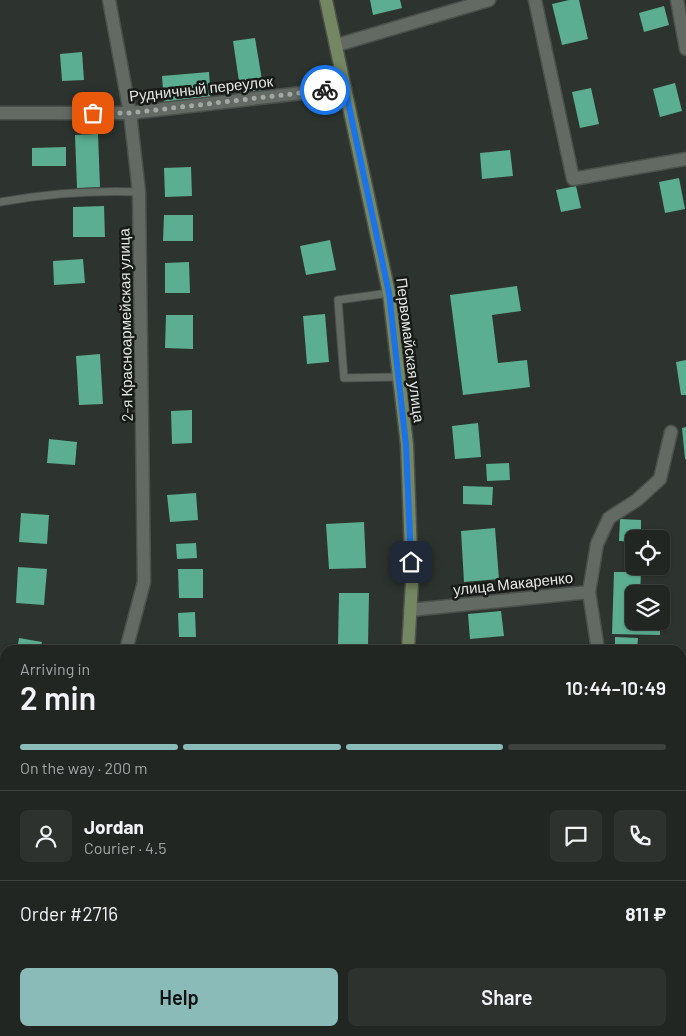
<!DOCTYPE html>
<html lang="en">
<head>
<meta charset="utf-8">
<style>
  :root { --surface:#222622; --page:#2e322f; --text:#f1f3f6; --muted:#a2a5a5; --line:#3f4340; --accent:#8bbbb9 }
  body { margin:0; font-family:Barlow,sans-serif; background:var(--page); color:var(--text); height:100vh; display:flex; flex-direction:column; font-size:19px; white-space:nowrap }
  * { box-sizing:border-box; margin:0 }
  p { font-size:16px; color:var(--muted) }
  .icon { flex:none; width:28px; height:28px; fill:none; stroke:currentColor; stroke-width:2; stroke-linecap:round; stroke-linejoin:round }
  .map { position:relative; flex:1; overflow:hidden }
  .panel { position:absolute; left:0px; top:645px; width:686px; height:391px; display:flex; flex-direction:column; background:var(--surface); border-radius:15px 15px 0 0; box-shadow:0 1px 4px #0004,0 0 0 1px var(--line) }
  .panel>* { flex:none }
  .fabs { position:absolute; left:625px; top:530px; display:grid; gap:10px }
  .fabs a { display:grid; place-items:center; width:45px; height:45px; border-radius:8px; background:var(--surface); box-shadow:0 1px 4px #0004,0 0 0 1px var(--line); font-size:25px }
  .pin { position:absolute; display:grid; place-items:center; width:42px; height:42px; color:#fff; margin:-21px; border-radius:10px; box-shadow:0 2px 8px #0006 }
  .courier { position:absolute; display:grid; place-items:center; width:50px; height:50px; margin:-25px; border:4px solid #1a73e8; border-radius:50%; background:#fff; color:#222; box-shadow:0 1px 6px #0007 }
  .headline em { font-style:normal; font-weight:600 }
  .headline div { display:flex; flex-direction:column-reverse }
  .headline { display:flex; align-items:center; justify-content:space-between; height:85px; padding:0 20px }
  h1 { font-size:32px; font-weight:600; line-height:38px }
  .bar { display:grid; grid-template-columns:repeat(4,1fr); gap:8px 5px; align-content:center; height:60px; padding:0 20px }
  .bar i { height:6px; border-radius:4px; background:var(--line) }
  .bar .selected { background:var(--accent) }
  .bar p { grid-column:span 4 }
  .line { display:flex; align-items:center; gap:12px; padding:0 20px; border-top:1px solid var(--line) }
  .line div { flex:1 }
  .round { display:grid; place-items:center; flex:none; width:52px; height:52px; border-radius:8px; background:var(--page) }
  .primary-button { display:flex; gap:10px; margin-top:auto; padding:10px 20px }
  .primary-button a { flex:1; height:58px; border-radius:8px; background:var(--accent); color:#111; font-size:20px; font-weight:600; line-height:58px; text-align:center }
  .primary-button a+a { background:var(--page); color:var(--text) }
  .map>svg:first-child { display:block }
</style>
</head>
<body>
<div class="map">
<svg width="686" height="1036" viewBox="0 0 686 1036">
  <rect width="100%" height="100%" fill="#2d332e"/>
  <g fill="#5cae92">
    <polygon points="370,0 400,0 402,8 373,15"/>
    <polygon points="569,0 579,0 588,39 562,45 552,4"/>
    <polygon points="664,6 669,25 644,32 639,13"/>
    <polygon points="255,38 264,92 241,95 233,41"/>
    <polygon points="82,52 84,80 62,81 60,54"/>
    <polygon points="209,72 211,101 164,105 162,76"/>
    <polygon points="675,83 682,111 660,117 653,89"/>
    <polygon points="591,88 599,124 580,128 572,92"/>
    <polygon points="98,134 100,187 77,188 75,135"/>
    <polygon points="66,147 66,166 32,166 32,148"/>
    <polygon points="510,150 513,176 482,179 480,153"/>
    <polygon points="191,167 192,196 165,197 164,168"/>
    <polygon points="679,178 685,209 665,213 659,182"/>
    <polygon points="576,186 581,208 561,212 556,190"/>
    <polygon points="104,206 105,237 73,237 73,207"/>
    <polygon points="164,215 193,215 193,241 163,241"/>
    <polygon points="330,240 336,270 306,275 300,246"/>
    <polygon points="83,259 85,283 54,285 53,261"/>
    <polygon points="189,262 190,293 165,293 165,263"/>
    <polygon points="517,286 521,311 492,315 498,363 527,360 530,387 463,395 450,295"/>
    <polygon points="325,314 329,362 307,364 303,316"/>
    <polygon points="166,315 193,315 193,349 165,348"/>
    <polygon points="100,354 103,404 79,405 76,356"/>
    <polygon points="686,360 686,395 681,395 676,362"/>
    <polygon points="192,410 192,443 172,444 171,411"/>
    <polygon points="478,423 481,457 455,459 452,426"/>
    <polygon points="686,427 686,459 685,459 682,428"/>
    <polygon points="49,439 77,442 75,465 47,463"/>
    <polygon points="509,463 510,480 487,481 486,464"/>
    <polygon points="463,486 493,487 492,505 463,504"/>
    <polygon points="196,493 198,520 170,522 167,495"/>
    <polygon points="21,513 49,515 47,544 19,542"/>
    <polygon points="620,519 641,520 641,539 634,539 634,542 619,541"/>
    <polygon points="364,522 366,568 329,569 326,524"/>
    <polygon points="495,528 499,579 464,582 461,531"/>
    <polygon points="196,543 197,558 177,559 176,544"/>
    <polygon points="18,567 47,569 44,605 16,603"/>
    <polygon points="178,569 203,569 203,598 179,598"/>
    <polygon points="614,572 641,572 640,594 634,594 634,621 660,621 660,635 612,634"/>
    <polygon points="339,593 369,593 368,645 338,645"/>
    <polygon points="501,611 504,636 470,639 468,614"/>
    <polygon points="195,612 196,637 179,637 178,613"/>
    <polygon points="615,637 638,638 637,650 615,650"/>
    <polygon points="19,638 42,642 40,650 17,650"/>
    <rect x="142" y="1031" width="50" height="5"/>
    <rect x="457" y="1031" width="21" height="5"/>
    <polygon points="573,1032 573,1036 550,1036 550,1033"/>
  </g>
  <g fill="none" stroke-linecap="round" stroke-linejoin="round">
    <defs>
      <g id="lane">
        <path d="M0,202C46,194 92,190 139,192"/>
        <polyline points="389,293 338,300 344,378 399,377"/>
      </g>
      <g id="street">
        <polyline points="109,0 130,113 139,192 144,582 126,650"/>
        <polyline points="535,0 573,179 686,159"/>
        <polyline points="677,0 686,49"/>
        <polyline points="337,45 489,0"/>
        <polyline points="0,113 130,113 345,88"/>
        <polyline points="410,610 589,592"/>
        <polyline points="598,650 589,592 597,544 609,518 637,500 660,479 671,432"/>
        <polyline points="681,832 686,832"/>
        <polyline points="681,932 686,932"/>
        <polyline points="0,935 5,936"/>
        <polyline points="39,1036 40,1031"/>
        <polyline points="532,1036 533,1031"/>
      </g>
      <g id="secondary">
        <polyline points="326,0 389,293 407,445 412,582 408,650"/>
        <polyline points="391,1036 391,1031"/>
      </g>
    </defs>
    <use href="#lane" stroke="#4b504b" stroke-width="9"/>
    <use href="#street" stroke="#4b504b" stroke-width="15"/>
    <use href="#secondary" stroke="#4b504b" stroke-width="15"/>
    <use href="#lane" stroke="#636a64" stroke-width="7"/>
    <use href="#street" stroke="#636a64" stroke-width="12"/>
    <use href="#secondary" stroke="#758762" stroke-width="12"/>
  </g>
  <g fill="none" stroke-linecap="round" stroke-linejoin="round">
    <polyline stroke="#a3a8a4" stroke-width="5" stroke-dasharray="0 9" points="93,113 130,113 325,90"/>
    <polyline stroke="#1a73e8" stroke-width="6" points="325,90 345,88 389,293 406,445 411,562"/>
  </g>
  <g text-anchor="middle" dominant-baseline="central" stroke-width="5" stroke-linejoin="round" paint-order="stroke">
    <g font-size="15" fill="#e3e7e3" stroke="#171a17">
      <text transform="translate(201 88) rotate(-6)">Рудничный переулок</text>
      <text transform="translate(125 325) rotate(-91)">2-я Красноармейская улица</text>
      <text transform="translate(411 350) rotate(83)">Первомайская улица</text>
      <text transform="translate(513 583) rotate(-6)">улица Макаренко</text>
    </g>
  </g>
</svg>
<div class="fabs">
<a><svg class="icon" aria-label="locate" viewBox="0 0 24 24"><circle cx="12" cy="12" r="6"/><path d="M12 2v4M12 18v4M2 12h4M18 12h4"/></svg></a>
<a><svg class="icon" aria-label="layers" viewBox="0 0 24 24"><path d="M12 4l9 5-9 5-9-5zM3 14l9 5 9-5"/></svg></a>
</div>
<div class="pin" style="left:93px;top:113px;background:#ea580c"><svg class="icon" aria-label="bag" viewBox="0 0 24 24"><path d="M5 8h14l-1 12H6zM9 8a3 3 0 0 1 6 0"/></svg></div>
<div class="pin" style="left:411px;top:562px;background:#1f2937"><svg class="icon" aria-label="home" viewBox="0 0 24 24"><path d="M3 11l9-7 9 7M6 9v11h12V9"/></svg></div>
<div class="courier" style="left:325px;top:90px"><svg class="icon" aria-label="bike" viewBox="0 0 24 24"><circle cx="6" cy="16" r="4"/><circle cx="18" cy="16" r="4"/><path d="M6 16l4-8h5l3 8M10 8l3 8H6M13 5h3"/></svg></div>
<section class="panel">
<div class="headline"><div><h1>2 min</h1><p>Arriving in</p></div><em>10:44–10:49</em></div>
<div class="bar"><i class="selected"></i><i class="selected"></i><i class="selected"></i><i></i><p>On the way · 200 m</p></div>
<div class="line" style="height:90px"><a class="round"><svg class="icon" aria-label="person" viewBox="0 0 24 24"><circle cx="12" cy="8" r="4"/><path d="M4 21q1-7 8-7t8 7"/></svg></a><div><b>Jordan</b><p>Courier · 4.5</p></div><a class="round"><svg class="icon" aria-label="chat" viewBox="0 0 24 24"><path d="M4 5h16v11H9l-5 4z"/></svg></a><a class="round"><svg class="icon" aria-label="phone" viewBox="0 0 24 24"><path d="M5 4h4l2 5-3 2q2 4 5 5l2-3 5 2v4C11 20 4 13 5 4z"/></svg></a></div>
<div class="line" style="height:65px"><div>Order #2716</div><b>811 ₽</b></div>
<div class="primary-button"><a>Help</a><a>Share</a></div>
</section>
</div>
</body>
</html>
